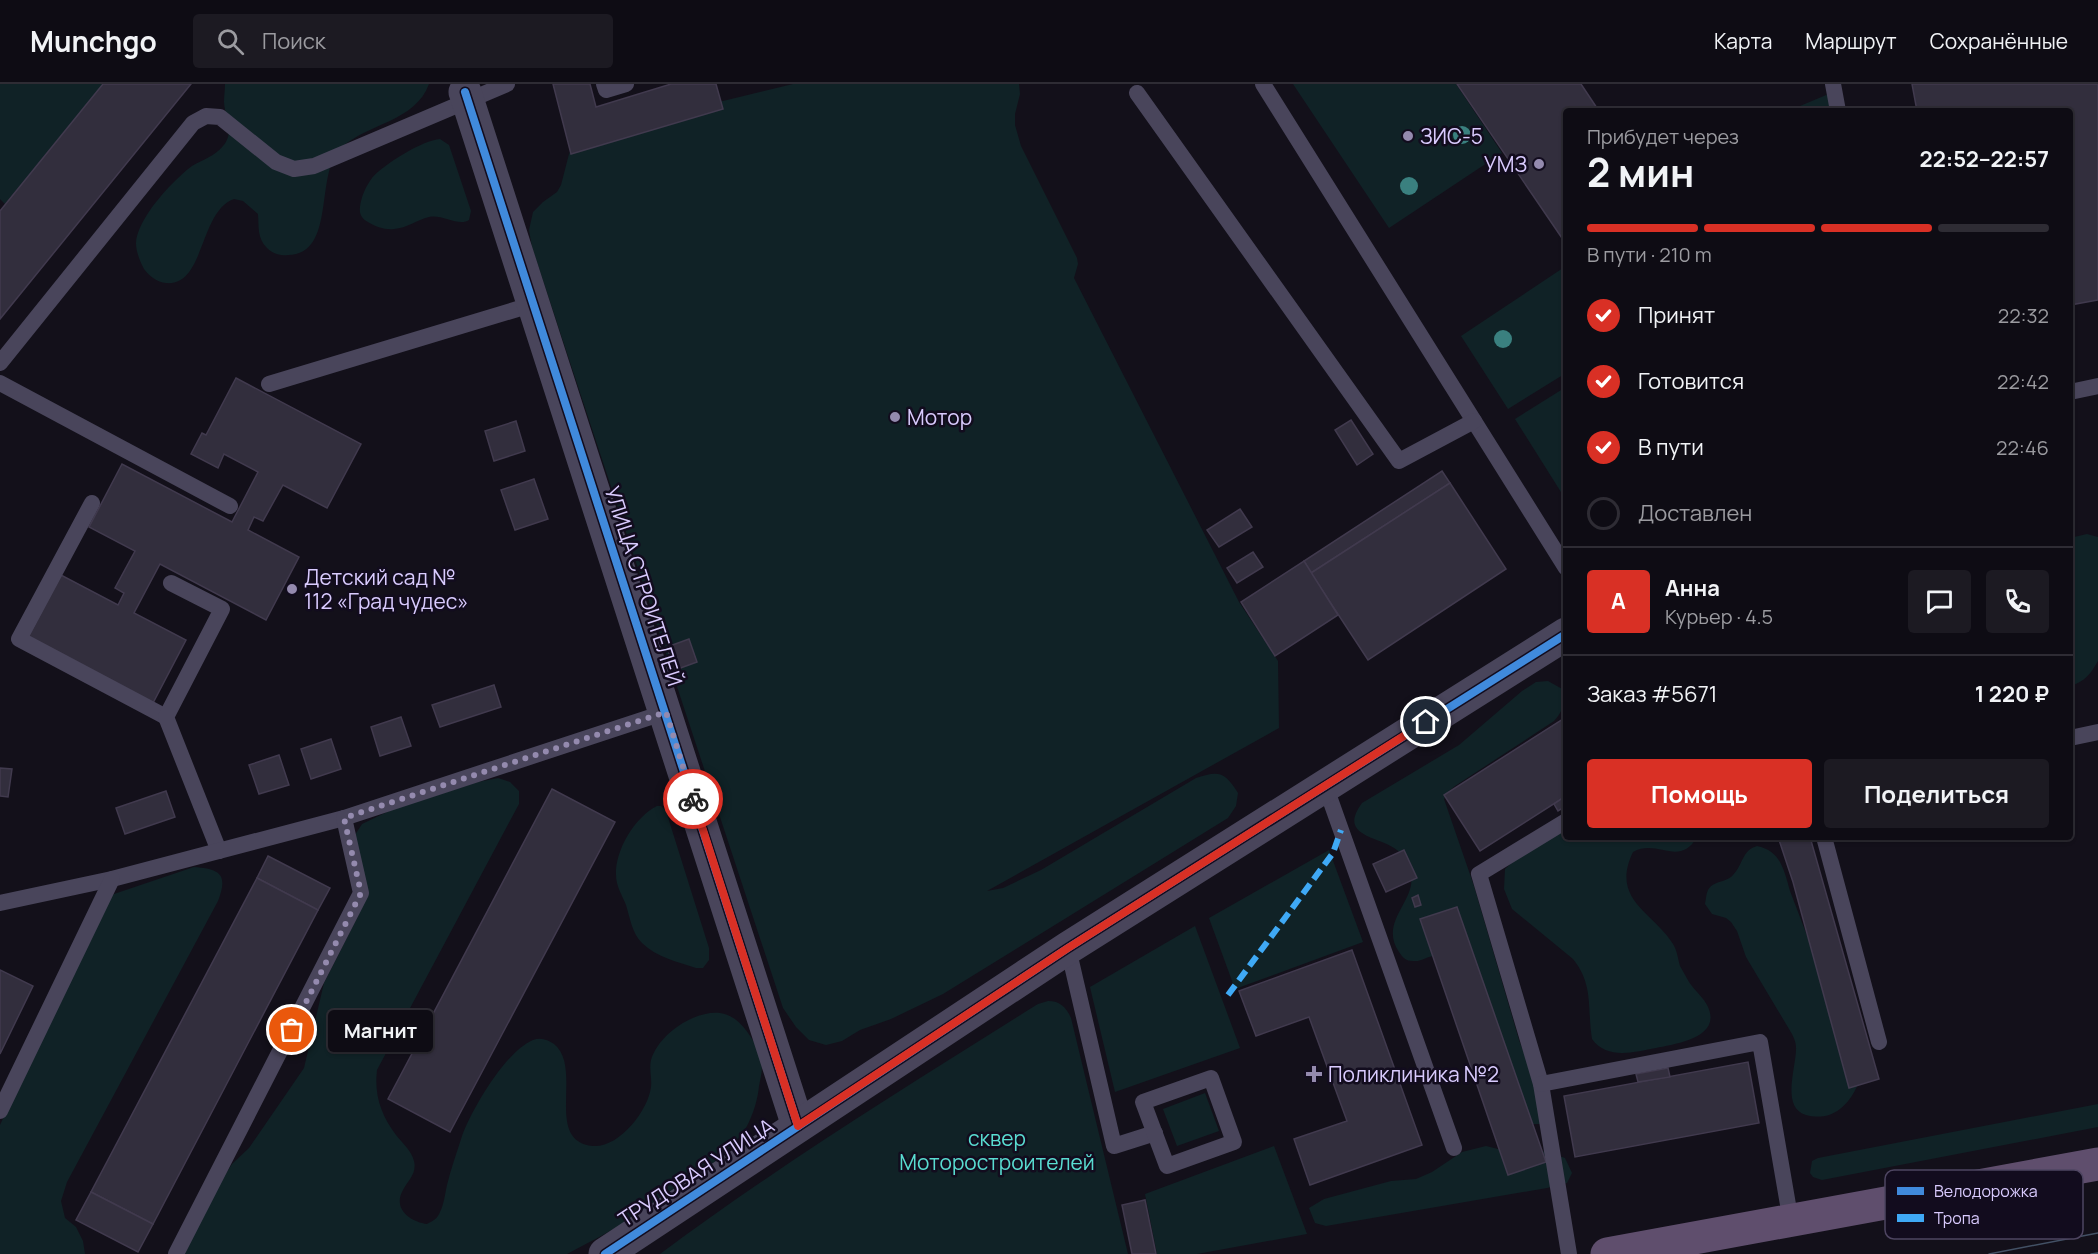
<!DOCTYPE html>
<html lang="ru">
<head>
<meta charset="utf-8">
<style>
  :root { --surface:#0e0c14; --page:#1c1a22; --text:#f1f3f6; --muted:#9b9ba0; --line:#2e2c34; --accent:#d93025 }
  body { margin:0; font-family:Manrope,sans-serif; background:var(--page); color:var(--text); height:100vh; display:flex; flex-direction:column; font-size:22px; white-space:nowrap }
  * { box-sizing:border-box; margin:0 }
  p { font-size:20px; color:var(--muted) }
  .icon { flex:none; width:33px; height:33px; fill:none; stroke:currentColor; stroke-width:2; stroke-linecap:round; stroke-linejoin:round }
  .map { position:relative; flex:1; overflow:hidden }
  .sheet { position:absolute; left:1563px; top:24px; width:510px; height:732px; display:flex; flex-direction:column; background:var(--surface); border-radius:6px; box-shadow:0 2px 4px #0004,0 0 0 2px var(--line) }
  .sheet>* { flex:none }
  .pin { position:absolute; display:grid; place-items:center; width:51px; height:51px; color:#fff; margin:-26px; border:3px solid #fff; border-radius:50%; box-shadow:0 2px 6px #0007 }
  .courier { position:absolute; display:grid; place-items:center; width:60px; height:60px; margin:-30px; border:4px solid #d93025; border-radius:50%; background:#fff; color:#222; box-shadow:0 2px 8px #0007 }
  .bubble { position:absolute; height:42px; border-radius:6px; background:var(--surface); box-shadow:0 2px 4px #0004,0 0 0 2px var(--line); font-size:20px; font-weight:700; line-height:42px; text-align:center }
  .summary em { font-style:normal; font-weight:700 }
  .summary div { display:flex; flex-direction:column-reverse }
  .summary { display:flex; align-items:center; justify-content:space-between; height:102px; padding:0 24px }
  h1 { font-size:39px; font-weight:700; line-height:45px }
  .bar { display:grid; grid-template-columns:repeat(4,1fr); gap:9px 6px; align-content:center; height:72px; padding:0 24px }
  .bar i { height:8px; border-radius:4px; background:var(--line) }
  .bar .current { background:var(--accent) }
  .bar p { grid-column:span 4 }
  .line { display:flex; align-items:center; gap:15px; padding:0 24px; border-top:2px solid var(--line) }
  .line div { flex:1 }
  .round { display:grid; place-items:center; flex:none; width:63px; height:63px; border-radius:6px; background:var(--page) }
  ol { padding:0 24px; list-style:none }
  li { display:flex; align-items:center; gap:18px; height:66px }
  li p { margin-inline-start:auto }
  li .icon { padding:6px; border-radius:50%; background:var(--accent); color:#fff; stroke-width:4 }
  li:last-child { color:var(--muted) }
  li i { width:33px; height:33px; border:3px solid var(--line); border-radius:50% }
  .cta { display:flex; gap:12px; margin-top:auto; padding:12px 24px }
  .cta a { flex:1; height:69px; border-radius:6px; background:var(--accent); color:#fff; font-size:24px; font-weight:700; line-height:69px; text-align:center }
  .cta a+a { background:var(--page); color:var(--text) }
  header { display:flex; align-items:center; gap:36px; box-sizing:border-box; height:84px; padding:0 30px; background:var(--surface); border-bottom:2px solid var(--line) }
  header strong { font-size:28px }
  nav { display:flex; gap:33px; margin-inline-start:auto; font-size:21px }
  .search { width:420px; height:54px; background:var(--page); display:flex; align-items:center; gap:15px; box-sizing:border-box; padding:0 21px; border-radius:6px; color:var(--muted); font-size:22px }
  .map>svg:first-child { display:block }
</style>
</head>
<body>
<header>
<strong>Munchgo</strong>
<div class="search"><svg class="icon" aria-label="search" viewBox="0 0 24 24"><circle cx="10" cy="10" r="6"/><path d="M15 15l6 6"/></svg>Поиск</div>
<nav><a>Карта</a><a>Маршрут</a><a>Сохранённые</a></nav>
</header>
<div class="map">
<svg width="2098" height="1170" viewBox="0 0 2098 1170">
  <rect width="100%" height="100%" fill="#13101a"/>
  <g fill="#102226">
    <polygon points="0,0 103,0 5,120 0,115"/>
    <path d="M225,0H429C415,38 368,39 341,64C314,89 337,170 288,171C281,172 273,170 267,164C257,154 259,143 258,130L243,117L234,115C199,127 205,203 166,199C157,198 149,192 144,185C140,177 136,168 136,159C137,140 158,114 171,101C178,94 185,87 192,82C202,76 215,72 223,62C235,48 225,34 224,18C224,12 225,6 225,0Z"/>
    <path d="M793,0H1019L1020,10L1015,30V41L1021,62L1077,174L1078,180L1074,194L1239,518L1278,577L1279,644L987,807L1003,804L1041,786L1196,694C1219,686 1225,688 1238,709L1236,722L1228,734L943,910L891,935L860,946L842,957L826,961L809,956L796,943L783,924L532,163L529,146L533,128L543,118L557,108L561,101L569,70L574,61L604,46Z"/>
    <polygon points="1293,0 1456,0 1502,69 1389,144"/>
    <polygon points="1831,9 1834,27 1792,27 1800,22"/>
    <path d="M440,55L449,61L471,127L469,136C459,143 442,130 429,133C417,136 407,144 394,145C385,146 376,143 368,138C362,135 359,130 360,123C361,113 366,102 372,94C384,80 423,56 440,55Z"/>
    <polygon points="1566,182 1566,289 1508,325 1461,252"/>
    <polygon points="1566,303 1566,416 1515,335"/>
    <path d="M2087,450L2098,453V577C2091,589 2085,598 2070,602V454Z"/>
    <path d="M1548,597L1564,606C1565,618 1563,628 1554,637L1455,702L1449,707L1444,715L1474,802L1519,956L1532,990L1545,1040H1523L1435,872C1427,872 1422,878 1413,877C1406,877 1403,874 1399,868C1377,836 1422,813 1409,786C1406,778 1403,771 1397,766C1379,752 1337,753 1362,719L1459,661L1522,607L1536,598Z"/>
    <path d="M498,694L510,698L519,707V720L377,986C374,1011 381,1031 396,1051C403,1060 411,1066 414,1077C417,1090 408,1096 403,1106C392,1125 411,1138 427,1140C433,1137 438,1134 440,1128C444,1120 445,1110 447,1101C451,1084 457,1068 462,1052C472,1025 505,968 533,956C541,953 548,956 554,960C584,984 543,1057 593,1062C619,1064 648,1027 651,1003C652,994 649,985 651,976C658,951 694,926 720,929C738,931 751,951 758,966C764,981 762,987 759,1002C758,1014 754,1027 749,1038C727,1085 614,1146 567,1170H185L215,1106L232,1080L249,1064L304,984L324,899L359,830L355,751L362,740L391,726L478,698Z"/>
    <path d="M657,722H661L666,727L709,864V876L703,884H696C678,878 656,873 642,859C632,849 630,834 626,821C622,811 616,802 616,791C615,766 635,733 657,722Z"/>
    <path d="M1566,744V753H1697C1679,784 1658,754 1633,768C1610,816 1653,828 1673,860C1677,866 1678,875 1680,882C1683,887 1686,893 1689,898C1695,907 1704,914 1708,923C1722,954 1674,960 1656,964C1634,968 1607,976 1592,955C1587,924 1594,901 1573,875L1512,825L1504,805L1505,785L1520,771Z"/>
    <path d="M1757,762C1781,767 1784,786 1790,807L1861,993C1855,1009 1846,1025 1829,1031C1822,1033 1814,1033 1806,1031C1780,1024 1797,981 1796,963C1796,959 1794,954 1792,950L1746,873L1737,847L1731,838L1726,834L1712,830L1705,820C1706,815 1706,810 1708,806C1714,796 1726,799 1733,791C1743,781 1742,766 1757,762Z"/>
    <polygon points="1329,766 1363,858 1235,905 1209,834"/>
    <path d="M194,783C221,785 228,791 218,817L67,1098L61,1117L65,1134L76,1143L83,1157L85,1170H0V1041L102,824L114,810Z"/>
    <polygon points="1195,842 1240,964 1115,1008 1090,903"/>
    <path d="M1048,917C1060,917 1066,923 1071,934L1128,1170H660C781,1080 910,1000 1038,920Z"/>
    <polygon points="1205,1009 1219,1047 1177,1062 1163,1025"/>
    <polygon points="2098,1020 2098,1043 1822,1096 1813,1093 1810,1089 1812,1077 1818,1074"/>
    <polygon points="1274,1062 1307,1150 1197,1170 1157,1170 1145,1110"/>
    <polygon points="1486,1062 1514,1069 1546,1067 1565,1074 1572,1089 1567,1099 1547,1104 1326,1142 1315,1139 1309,1124 1324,1115 1391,1097 1416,1095 1432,1088 1462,1068"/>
  </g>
  <g fill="#322e3d" stroke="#413a4e" stroke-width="1.5">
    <polygon points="103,0 191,0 0,235 0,127"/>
    <polygon points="553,0 590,0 596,23 671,0 716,0 723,25 571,70"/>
    <polygon points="1457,0 1581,0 1599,27 1566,27 1566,160"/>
    <polygon points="1912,0 2098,0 2098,216 2070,221 2070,27 1917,27"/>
    <polygon points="236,294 361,360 327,424 283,401 263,437 254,433 248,446 299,473 266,536 160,480 134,529 186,556 153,619 28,553 61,491 118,521 124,509 115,504 135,467 89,443 122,380 232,438 258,388 224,370 218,384 191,370 202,349 206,351"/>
    <polygon points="1351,336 1373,370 1357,381 1335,346"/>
    <polygon points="516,337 525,367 494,377 485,347"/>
    <polygon points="1442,387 1450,399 1311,489 1304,477"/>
    <polygon points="534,395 548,435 515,446 501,406"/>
    <polygon points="1450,399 1506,485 1368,576 1311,489"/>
    <polygon points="1240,425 1252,443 1219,463 1207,446"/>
    <polygon points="1253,468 1263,483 1237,499 1227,484"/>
    <polygon points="1304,477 1338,531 1275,572 1241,518"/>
    <polygon points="689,555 697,578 675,586 667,563"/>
    <polygon points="494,601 501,623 440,643 432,621"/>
    <polygon points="401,633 411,662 380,672 371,643"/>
    <polygon points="1566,633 1566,712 1480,767 1444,711"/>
    <polygon points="331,655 341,685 311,695 301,665"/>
    <polygon points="279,671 289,701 259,710 249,681"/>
    <polygon points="0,684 12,685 8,713 0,712"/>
    <polygon points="552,705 615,738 450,1048 388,1015"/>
    <polygon points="166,707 175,733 125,750 116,724"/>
    <polygon points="1566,712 1566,722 1558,727 1554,720"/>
    <polygon points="1778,753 1810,753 1879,995 1849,1004 1793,798"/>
    <polygon points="1404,766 1417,794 1386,808 1373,780"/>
    <polygon points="268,772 330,804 318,826 257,794"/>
    <polygon points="257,794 318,826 153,1140 91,1108"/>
    <polygon points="1418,811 1421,821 1415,823 1412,814"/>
    <polygon points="1457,823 1546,1078 1508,1091 1420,835"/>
    <polygon points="1352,866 1422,1061 1310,1101 1294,1055 1347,1037 1309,933 1256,952 1239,907"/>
    <polygon points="0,886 33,902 0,970"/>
    <polygon points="1748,978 1759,1039 1575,1073 1564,1012"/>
    <polygon points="1668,984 1670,993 1638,998 1636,990"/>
    <polygon points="91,1108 153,1140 138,1168 76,1136"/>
    <polygon points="1145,1116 1156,1170 1132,1170 1122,1121"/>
  </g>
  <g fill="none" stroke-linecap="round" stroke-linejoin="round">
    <g stroke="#49455b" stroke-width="16">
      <polyline points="604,0 606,6 626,0"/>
      <polyline points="1263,0 1566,484"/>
      <polyline points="1833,0 1838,27"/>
      <polyline points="1137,9 1399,377 1474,337"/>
      <polyline points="0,279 193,39 206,32 220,33 276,78 294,85 314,82 507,0"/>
      <polyline points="0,299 230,422"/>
      <polyline points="269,300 534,220"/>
      <polyline points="2070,308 2098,302"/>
      <polyline points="92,419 19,555 166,633"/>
      <polyline points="171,499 222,525 166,633 219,767"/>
      <polyline points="2070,654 2098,648"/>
      <polyline points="1325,701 1454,1064"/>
      <polyline points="1566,737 1479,790 1541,1000 1569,1170"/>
      <polyline points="1824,753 1879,958"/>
      <polyline points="0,819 112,795 344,734 666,628"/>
      <polyline points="1068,864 1114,1062 1155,1049"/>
      <polygon points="1211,994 1234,1058 1167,1082 1143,1018"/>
      <polyline points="1541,1000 1760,958 1791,1138"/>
      <polyline points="0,1027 112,795"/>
      <polyline points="176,1170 361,809 344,734"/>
    </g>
    <g stroke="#49455b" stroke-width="33">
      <polyline points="465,8 798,1042"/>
      <polyline points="605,1170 1068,864 1566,550"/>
    </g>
    <polyline stroke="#5f4e6d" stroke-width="33" points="1607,1170 2098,1080"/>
    <g stroke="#435165" stroke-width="1.5">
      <polyline points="1989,1170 2098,1149"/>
      <polyline points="2091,1170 2098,1169"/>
    </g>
    <polyline stroke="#3fa9f5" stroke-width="6" stroke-dasharray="12 6" stroke-linecap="butt" points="1228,911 1333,769 1341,746"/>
    <defs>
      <g id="cycleway">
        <polyline points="465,8 798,1042"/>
        <polyline points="605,1170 1068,864 1566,550"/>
      </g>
    </defs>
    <use href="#cycleway" stroke="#120c1e" stroke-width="11"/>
    <use href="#cycleway" stroke="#408adc" stroke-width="8"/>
  </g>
  <g fill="#3a807f">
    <circle cx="1462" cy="51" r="9"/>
    <circle cx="1409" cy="102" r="9"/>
    <circle cx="1503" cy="255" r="9"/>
  </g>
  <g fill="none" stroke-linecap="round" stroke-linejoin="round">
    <polyline stroke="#948aae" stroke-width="6" stroke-dasharray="0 10.8" points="292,946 361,809 344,734 666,628 693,715"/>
    <polyline stroke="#d93025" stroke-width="8" points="693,715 798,1042 1068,864 1426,638"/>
  </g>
  <g fill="#948aae" stroke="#120c1e" stroke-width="2">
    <circle cx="1408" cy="52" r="6"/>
    <circle cx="1539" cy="80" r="6"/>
    <circle cx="895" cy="333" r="6"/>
    <circle cx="292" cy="505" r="6"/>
    <path d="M1311 981h6v6h6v6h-6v6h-6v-6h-6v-6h6z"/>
  </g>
  <g text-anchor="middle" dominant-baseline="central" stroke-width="5" stroke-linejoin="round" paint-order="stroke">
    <g font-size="21" fill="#d9cbfe" stroke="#120c1e" text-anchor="start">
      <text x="1420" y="52">ЗИС-5</text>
      <text x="1527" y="80" text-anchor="end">УМЗ</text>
      <text x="907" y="333">Мотор</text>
      <text x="304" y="493">Детский сад №<tspan x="304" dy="24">112 «Град чудес»</tspan></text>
      <text x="1328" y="990">Поликлиника №2</text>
    </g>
    <g font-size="21" fill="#d9cbfe" stroke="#120c1e">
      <text transform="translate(644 502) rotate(72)">УЛИЦА СТРОИТЕЛЕЙ</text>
      <text transform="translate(696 1088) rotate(-33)">ТРУДОВАЯ УЛИЦА</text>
    </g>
    <g font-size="21" fill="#59dcd1" stroke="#120c1e">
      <text x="997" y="1054">сквер<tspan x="997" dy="24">Моторостроителей</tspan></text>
    </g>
  </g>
  <rect x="1885" y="1086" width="198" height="69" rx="9" fill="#120c1e" stroke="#4e4561" stroke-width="1.5"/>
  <rect x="1897" y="1103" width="27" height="8" fill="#408adc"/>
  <rect x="1897" y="1130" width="27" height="8" fill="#3fa9f5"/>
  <g font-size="16" fill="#d9cbfe">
    <text x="1934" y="1113">Велодорожка</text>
    <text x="1934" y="1140">Тропа</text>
  </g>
</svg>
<div class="pin" style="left:292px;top:946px;background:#ea580c"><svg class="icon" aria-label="bag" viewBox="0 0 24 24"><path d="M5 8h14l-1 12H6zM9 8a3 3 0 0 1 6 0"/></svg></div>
<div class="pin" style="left:1426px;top:638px;background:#1f2937"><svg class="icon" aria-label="home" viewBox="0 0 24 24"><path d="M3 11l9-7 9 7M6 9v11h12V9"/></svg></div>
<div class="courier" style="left:693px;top:715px"><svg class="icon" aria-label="bike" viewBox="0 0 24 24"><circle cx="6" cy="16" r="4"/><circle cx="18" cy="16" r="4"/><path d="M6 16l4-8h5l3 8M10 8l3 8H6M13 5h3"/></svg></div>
<div class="bubble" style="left:328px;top:926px;width:105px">Магнит</div>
<section class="sheet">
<div class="summary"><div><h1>2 мин</h1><p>Прибудет через</p></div><em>22:52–22:57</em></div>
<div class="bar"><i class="current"></i><i class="current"></i><i class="current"></i><i></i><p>В пути · 210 m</p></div>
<ol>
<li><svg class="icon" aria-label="check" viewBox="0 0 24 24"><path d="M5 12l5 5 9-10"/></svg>Принят<p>22:32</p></li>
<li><svg class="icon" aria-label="check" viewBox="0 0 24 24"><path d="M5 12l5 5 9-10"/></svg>Готовится<p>22:42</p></li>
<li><svg class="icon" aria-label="check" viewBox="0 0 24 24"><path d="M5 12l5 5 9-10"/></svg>В пути<p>22:46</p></li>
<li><i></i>Доставлен</li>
</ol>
<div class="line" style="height:108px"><b class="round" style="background:var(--accent);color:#fff">А</b><div><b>Анна</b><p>Курьер · 4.5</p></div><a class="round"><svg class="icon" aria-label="chat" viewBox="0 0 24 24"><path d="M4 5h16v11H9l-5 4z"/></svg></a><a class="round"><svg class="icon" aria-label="phone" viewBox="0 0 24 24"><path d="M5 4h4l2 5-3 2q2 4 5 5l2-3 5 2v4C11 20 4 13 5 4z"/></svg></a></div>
<div class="line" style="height:78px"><div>Заказ #5671</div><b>1 220 ₽</b></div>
<div class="cta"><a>Помощь</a><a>Поделиться</a></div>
</section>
</div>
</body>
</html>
